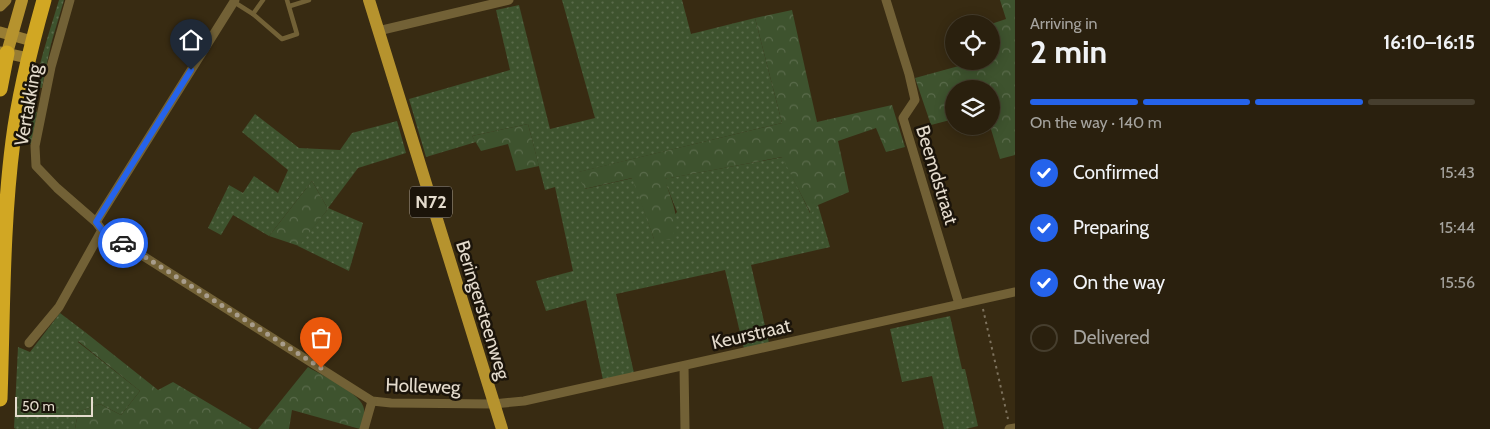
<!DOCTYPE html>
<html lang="en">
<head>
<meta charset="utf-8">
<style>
  :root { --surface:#2a200e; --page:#362d1c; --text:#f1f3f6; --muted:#a5a39e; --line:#463e2e; --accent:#2563eb }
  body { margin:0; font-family:Cabin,sans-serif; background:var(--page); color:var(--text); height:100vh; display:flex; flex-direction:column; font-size:19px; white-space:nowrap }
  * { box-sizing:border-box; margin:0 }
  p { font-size:16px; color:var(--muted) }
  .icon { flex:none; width:28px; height:28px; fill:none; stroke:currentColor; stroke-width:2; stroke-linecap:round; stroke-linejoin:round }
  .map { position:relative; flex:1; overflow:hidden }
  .side { display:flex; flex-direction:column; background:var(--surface); width:475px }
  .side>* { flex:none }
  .tools { position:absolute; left:945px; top:15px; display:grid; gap:10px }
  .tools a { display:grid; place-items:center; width:55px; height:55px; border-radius:50%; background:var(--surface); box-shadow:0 2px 12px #0003,0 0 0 1px var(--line); font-size:25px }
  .scale { position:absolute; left:15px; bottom:12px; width:78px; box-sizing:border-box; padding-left:5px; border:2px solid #e4dbcd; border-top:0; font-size:14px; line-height:18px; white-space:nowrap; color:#e4dbcd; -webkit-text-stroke:4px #1b140a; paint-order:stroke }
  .pin { position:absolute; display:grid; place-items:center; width:42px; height:42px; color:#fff; margin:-51px -21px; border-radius:50% 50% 50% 0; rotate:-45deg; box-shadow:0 0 5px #0007 }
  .pin .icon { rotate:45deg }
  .courier { position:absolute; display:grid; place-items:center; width:50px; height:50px; margin:-25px; border:4px solid #2563eb; border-radius:50%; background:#fff; color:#222; box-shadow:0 1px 6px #0007 }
  .summary em { font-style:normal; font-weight:800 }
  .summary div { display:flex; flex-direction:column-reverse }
  .summary { display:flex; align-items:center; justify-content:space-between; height:85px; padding:0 15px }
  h1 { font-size:32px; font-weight:800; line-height:38px }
  .bar { display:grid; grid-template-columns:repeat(4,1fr); gap:8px 5px; align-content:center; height:60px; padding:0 15px }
  .bar i { height:6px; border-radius:4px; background:var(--line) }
  .bar .active { background:var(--accent) }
  .bar p { grid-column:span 4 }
  ol { padding:0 15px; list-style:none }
  li { display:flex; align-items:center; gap:15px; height:55px }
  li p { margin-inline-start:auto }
  li .icon { padding:5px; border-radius:50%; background:var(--accent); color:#fff; stroke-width:4 }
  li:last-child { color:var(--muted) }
  li i { width:28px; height:28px; border:2px solid var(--line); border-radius:50% }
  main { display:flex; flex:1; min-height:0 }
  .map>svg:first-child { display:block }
</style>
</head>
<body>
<main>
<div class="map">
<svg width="1015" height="429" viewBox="0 0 1015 429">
  <defs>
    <pattern id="grass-dots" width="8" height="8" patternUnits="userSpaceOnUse" patternTransform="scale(1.25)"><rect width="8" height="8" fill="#3e532e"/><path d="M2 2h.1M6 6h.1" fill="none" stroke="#5a6b4b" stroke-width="1.8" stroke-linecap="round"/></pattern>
    <pattern id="forest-crowns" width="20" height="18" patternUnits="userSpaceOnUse" patternTransform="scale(1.25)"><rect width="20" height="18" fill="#3e532e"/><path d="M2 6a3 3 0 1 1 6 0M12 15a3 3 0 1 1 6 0" fill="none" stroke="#5a6b4b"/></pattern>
  </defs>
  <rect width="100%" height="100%" fill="#382b12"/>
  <g fill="url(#grass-dots)">
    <path d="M59,0H64L51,44L42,88L35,87C41,56 50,30 59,0Z"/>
    <polygon points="562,0 682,0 691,34 755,18 782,123 579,172 585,189 633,178 654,239 677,212 664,179 783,157 810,213 818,205 830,247 751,265 769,343 744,349 725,270 616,294 634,373 603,380 586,300 546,311 536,281 573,271 555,187 545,190 528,124 472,136 476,142 426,157 409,99 510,70 496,10 519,5 550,129 595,118"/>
    <polygon points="255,114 299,148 340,150 352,133 397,121 406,153 358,168 328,208 363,223 349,271 298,246 328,209 312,181 269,236 233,215 221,235 208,228 229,185 243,193 254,176 278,193 288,170 242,132"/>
    <polygon points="60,313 85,332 78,342 140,391 121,415 100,404 78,412 75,429 16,429 14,428 18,347 30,352"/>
    <polygon points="950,316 962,369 965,369 978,426 966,429 944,429 932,376 902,382 890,329"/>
  </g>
  <g fill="url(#forest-crowns)">
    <polygon points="1000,0 1015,0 1015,155 1000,159 990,126 991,126 991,89 954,89 954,119 931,125 915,78 977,61 991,61 991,24 1006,19"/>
    <path d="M792,10L817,122L892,105L905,147L886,152L876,128L838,141L849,192L818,205L811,214L782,157L665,179C670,200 684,220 670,240L654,239L632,178L584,189L578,172L782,123L755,18Z"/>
    <polygon points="30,110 37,112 32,144 25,143"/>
    <polygon points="528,124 539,166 516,171 508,144 481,151 472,136"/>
    <polygon points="312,181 328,209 299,246 269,236"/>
    <polygon points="85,332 158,390 173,382 252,429 75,429 78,412 100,404 121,415 140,391 78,341"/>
    <path d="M308,367C321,375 363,394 364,409C365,416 362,423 360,429L292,410L289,429H258Z"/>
  </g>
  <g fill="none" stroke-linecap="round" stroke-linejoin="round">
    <polyline stroke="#7d725d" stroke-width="2" stroke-dasharray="2.5 4" stroke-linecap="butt" points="983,309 1008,419"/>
    <g stroke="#726136" stroke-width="4.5">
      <polyline points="234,2 253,14 263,0"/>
      <polyline points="290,6 309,0"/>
      <polyline points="253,14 282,39 297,34 287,0"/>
    </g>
    <g stroke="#726136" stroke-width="9">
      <polyline points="886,0 909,74 915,100 903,118 959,304"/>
      <polyline points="378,31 509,0"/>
      <polyline points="96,222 235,0"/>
      <polyline points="102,230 372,401 391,403 493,404 524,401 1015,292"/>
      <polyline points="29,343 59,307 102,230 96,222 57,188 36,166 35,146 51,67 70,0"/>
      <polyline points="684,366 685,429"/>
      <polyline points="364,429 372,401"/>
      <polyline points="1009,429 1015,428"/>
    </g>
    <g stroke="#987d34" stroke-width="11">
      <polyline points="0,6 6,0"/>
      <polyline points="0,32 32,41"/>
      <polyline points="0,52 28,58"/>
    </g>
    <g stroke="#b6932e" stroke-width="12">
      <polyline points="369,0 502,429"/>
      <polyline points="7,53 22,0"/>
    </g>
    <g stroke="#d1a723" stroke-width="15">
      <polyline points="0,89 7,53"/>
      <path d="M0,399C3,313 2,226 13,141C19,93 31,46 44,0"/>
    </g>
  </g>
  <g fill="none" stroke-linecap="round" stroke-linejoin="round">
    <polyline stroke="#a89d8c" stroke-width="5" stroke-dasharray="0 9" points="123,243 321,368"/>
    <polyline stroke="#2563eb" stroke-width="6" points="123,243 102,230 96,222 191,70"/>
  </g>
  <g text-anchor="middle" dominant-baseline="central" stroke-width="5" stroke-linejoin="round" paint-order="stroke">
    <rect fill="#1b140a" stroke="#a89f92" stroke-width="1" x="410" y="186.5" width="42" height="31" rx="4"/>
    <g font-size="18" font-weight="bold" fill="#e4dbcd">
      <text x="431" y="202">N72</text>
    </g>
    <g font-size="19" fill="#e4dbcd" stroke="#1b140a">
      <text transform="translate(28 105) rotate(-80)">Vertakking</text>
      <text transform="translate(937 175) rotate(73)">Beemdstraat</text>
      <text transform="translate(483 310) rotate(73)">Beringersteenweg</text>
      <text transform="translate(751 334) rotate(-13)">Keurstraat</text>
      <text transform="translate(423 386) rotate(2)">Holleweg</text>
    </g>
  </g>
</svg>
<div class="tools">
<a><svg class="icon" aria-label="locate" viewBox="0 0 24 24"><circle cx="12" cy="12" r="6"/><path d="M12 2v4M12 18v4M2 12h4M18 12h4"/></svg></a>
<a><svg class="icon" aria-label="layers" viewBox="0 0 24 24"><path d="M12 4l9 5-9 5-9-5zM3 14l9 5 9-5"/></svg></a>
</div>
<div class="scale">50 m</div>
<div class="pin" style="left:321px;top:368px;background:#ea580c"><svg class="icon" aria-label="bag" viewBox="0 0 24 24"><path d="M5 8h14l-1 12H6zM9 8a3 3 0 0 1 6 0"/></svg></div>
<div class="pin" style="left:191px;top:70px;background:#1f2937"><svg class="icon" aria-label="home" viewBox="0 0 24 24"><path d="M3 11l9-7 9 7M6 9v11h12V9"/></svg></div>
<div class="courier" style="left:123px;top:243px"><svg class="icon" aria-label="car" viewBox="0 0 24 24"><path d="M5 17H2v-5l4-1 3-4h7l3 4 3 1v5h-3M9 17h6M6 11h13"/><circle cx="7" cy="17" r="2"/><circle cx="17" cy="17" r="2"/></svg></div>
</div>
<section class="side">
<div class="summary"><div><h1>2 min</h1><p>Arriving in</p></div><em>16:10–16:15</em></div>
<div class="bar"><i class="active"></i><i class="active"></i><i class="active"></i><i></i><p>On the way · 140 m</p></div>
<ol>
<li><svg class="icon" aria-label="check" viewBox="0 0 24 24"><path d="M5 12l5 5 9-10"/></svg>Confirmed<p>15:43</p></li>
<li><svg class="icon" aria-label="check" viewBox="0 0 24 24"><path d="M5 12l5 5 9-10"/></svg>Preparing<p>15:44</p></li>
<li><svg class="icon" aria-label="check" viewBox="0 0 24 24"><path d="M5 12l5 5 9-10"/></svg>On the way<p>15:56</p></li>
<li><i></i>Delivered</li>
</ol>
</section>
</main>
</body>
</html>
